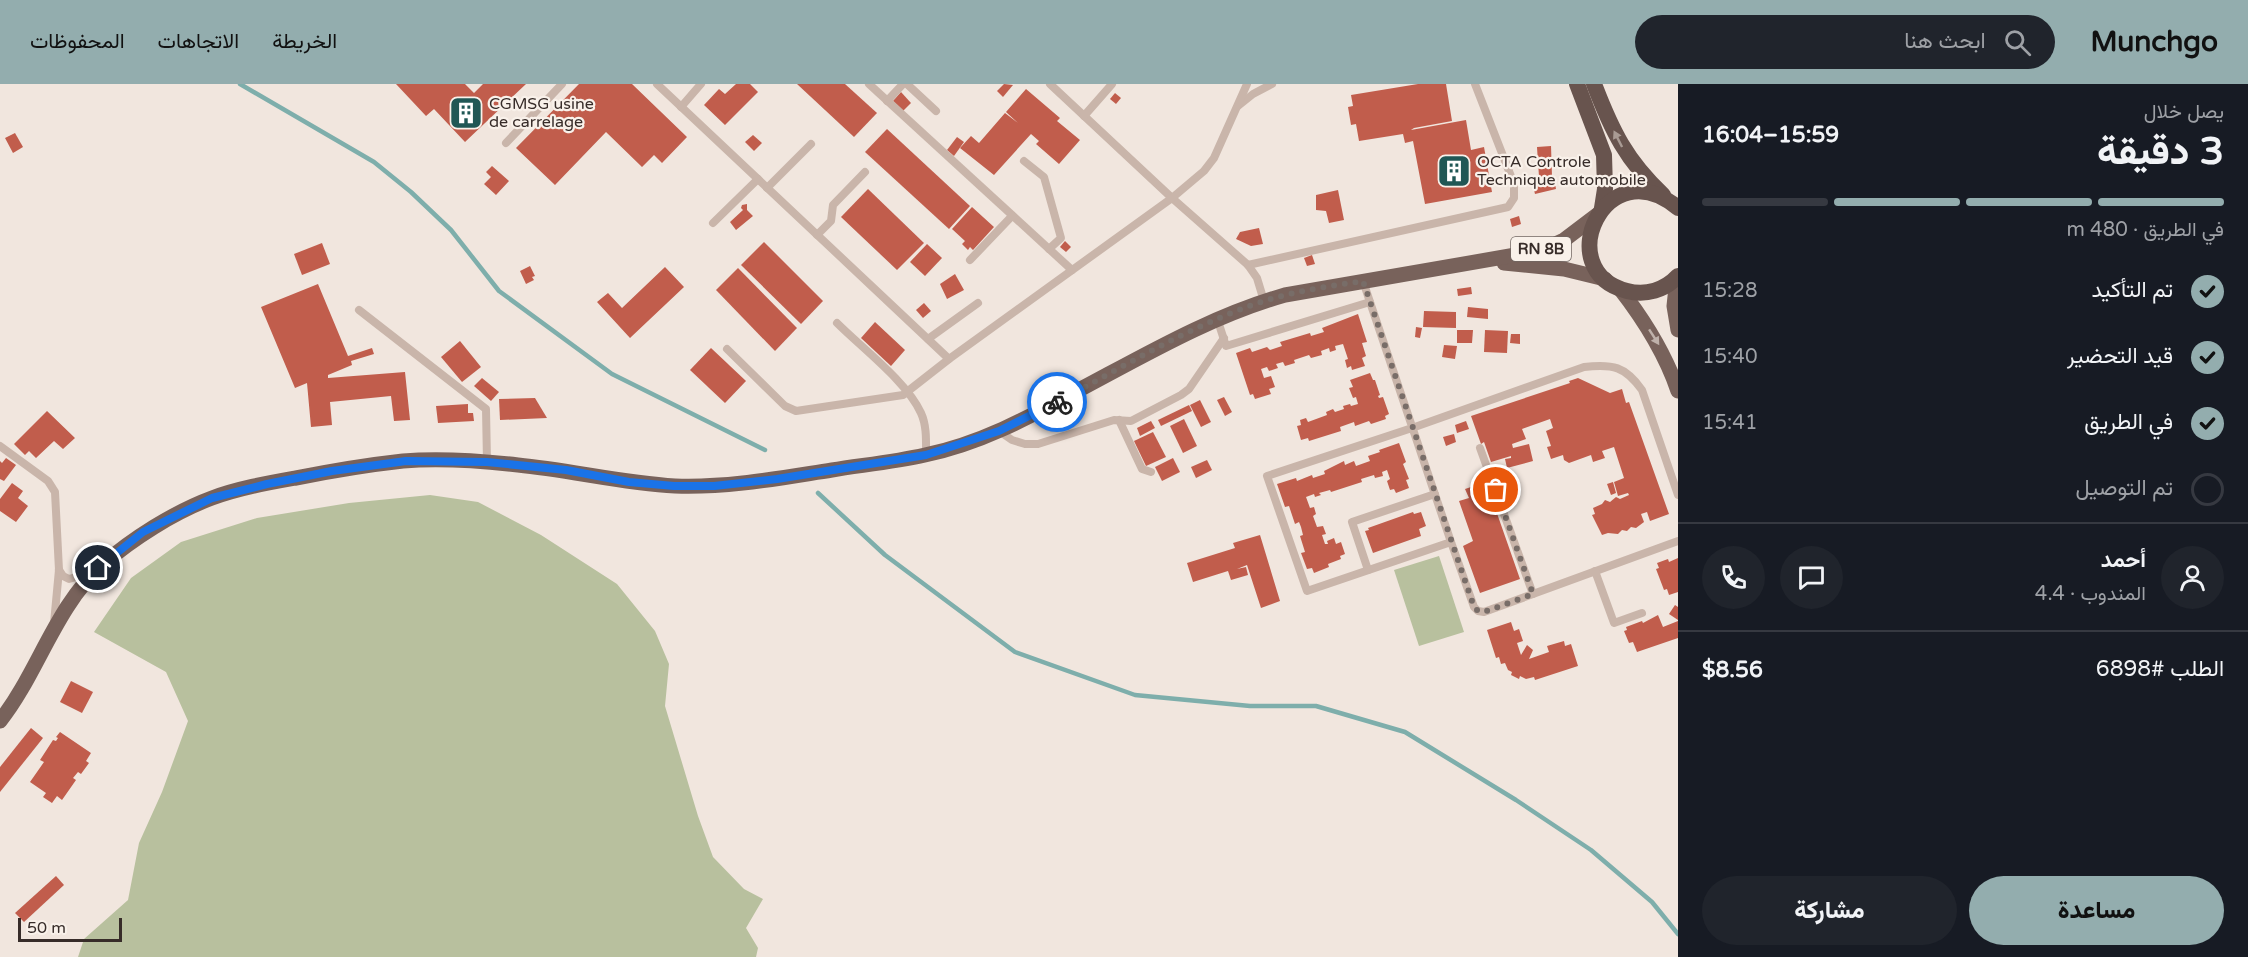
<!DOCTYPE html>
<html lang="ar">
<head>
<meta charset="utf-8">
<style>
  :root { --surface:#171b24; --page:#20242c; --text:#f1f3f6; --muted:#9ea1a6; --line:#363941; --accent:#93adae }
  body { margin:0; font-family:"Varela Round",Vazirmatn,sans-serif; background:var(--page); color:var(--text); direction:rtl; height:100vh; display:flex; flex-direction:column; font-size:22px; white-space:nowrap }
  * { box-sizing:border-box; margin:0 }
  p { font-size:20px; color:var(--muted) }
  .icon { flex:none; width:33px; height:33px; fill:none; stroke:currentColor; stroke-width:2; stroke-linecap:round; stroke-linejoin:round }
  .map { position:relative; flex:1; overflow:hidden; direction:ltr }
  .drawer { display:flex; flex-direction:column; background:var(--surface); width:570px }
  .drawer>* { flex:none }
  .scale { position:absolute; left:18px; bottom:15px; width:104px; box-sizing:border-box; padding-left:6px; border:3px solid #372c29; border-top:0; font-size:16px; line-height:21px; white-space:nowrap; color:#372c29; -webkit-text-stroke:4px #f9f1ea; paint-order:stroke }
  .pin { position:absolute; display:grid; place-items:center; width:51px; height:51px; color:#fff; margin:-26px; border:3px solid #fff; border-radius:50%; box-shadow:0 2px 6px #0007 }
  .courier { position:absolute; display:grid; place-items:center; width:60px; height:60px; margin:-30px; border:4px solid #1a73e8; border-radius:50%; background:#fff; color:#222; box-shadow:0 2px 8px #0007 }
  .summary em { font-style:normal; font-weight:800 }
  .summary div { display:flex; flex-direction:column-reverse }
  .summary { display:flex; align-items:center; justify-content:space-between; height:102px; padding:0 24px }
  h1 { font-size:39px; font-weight:800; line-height:45px }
  .bar { display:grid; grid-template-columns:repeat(4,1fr); gap:9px 6px; align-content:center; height:72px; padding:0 24px }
  .bar i { height:8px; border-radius:4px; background:var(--line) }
  .bar .active { background:var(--accent) }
  .bar p { grid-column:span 4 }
  .line { display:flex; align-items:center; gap:15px; padding:0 24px; border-top:2px solid var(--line) }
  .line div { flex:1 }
  .round { display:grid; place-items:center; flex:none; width:63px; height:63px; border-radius:32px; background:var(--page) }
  ol { padding:0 24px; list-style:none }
  li { display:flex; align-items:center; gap:18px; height:66px }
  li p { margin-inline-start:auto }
  li .icon { padding:6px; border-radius:50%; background:var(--accent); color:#111; stroke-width:4 }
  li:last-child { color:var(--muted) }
  li i { width:33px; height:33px; border:3px solid var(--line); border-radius:50% }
  .action { display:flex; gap:12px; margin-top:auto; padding:12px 24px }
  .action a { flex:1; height:69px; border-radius:36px; background:var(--accent); color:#111; font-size:24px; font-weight:800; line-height:69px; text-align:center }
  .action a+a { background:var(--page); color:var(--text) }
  header { display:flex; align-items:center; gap:36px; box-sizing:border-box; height:84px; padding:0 30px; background:var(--accent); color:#111 }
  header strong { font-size:28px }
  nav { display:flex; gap:33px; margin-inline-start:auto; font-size:21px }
  .search { width:420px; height:54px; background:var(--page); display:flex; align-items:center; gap:15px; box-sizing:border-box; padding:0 21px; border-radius:33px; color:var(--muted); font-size:22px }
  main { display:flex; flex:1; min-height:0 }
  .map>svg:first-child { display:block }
</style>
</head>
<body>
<header>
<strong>Munchgo</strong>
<div class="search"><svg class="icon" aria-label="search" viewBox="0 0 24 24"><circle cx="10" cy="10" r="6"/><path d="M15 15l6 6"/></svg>ابحث هنا</div>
<nav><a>الخريطة</a><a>الاتجاهات</a><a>المحفوظات</a></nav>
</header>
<main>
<section class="drawer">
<div class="summary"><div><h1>3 دقيقة</h1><p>يصل خلال</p></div><em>15:59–16:04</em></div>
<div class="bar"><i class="active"></i><i class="active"></i><i class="active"></i><i></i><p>في الطريق · 480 m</p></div>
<ol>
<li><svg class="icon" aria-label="check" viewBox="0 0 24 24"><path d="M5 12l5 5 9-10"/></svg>تم التأكيد<p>15:28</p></li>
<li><svg class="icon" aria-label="check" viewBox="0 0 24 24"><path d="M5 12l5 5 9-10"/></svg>قيد التحضير<p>15:40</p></li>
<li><svg class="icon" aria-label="check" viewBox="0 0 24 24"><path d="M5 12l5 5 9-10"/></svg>في الطريق<p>15:41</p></li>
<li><i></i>تم التوصيل</li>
</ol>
<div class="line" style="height:108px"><a class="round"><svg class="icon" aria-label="person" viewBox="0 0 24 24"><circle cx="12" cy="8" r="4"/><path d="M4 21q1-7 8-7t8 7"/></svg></a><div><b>أحمد</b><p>المندوب · 4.4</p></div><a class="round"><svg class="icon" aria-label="chat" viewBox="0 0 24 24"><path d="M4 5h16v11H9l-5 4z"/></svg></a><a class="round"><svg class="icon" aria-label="phone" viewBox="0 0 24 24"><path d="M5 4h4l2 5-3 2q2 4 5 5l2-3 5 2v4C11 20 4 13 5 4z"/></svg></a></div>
<div class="line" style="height:78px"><div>الطلب #6898</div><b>$8.56</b></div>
<div class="action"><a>مساعدة</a><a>مشاركة</a></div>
</section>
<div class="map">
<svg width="1678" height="873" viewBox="0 0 1678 873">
  <rect width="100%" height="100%" fill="#f1e6de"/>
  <g fill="#b8c09e">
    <polygon points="430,411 478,418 541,451 617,500 655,547 669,580 665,622 698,732 713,773 744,805 763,815 746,844 758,864 756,873 78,873 84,855 128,816 139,759 162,708 188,637 166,588 94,548 131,494 181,458 257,434 349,419"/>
    <polygon points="1439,472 1464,548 1419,562 1394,486"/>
  </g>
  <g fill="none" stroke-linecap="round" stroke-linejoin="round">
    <g stroke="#7eaeab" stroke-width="4.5">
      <polyline points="240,0 374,78 411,108 451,146 499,207 612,290 765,366"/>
      <polyline points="818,409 885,471 1015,568 1135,611 1250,622 1316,622 1405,648 1516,716 1591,766 1652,818 1678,850"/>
    </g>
  </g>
  <g fill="#c15d4c">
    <polygon points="396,0 465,0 474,9 483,0 526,0 465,58 434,25 426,32"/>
    <polygon points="579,0 632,0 687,53 662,79 654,71 642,83 606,48 555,101 516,64"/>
    <polygon points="736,0 750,0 758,8 725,41 704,21 719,5 725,10"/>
    <polygon points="797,0 845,0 877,29 854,53"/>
    <polygon points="1004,0 1013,1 1003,13 997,7"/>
    <polygon points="1418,0 1446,0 1452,37 1414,44 1411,46 1466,36 1471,66 1484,63 1492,108 1425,120 1413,57 1405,59 1403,50 1359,57 1356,40 1351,41 1348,23 1353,22 1351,11"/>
    <polygon points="1026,5 1060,34 1057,37 1080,56 1059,80 1036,60 1039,57 1031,50 994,91 960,64 971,52 979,59 1005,29 1018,39 1006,28"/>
    <polygon points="901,8 911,19 903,27 893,17"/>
    <polygon points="1115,9 1121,14 1116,20 1110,15"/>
    <polygon points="887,45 970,122 949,145 865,68"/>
    <polygon points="15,49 23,63 13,69 5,54"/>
    <polygon points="753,51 762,59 754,67 745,58"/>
    <polygon points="957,53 964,58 954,72 947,66"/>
    <polygon points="1551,62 1552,92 1539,93 1537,63"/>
    <polygon points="492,82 509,97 496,111 484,100 491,93 486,88"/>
    <polygon points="1554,93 1556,105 1535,110 1532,98"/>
    <polygon points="868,105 924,159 897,186 841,133"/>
    <polygon points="1338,106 1344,136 1329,139 1326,127 1316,126 1316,111"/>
    <polygon points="747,120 747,126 753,132 736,146 730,138 743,126 741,124 742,121"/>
    <polygon points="972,123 994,143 973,166 970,163 968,166 962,160 965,157 952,145"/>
    <polygon points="1519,132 1521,140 1512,143 1510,135"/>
    <polygon points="1259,144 1263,160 1251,162 1236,155 1240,148"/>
    <polygon points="1065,157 1071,163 1066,168 1060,163"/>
    <polygon points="764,158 823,217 801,240 741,181"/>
    <polygon points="322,159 330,180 302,191 294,170"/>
    <polygon points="927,160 942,174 925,192 910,178"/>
    <polygon points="1312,171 1315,180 1307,182 1304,174"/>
    <polygon points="530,182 535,192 532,193 534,196 526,200 520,187"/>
    <polygon points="665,183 684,203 630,254 597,218 608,209 622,224"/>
    <polygon points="738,184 797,244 775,267 716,206"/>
    <polygon points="955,190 964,206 947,215 940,200"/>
    <polygon points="318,200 348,272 372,264 374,270 351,277 352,281 328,291 328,294 405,288 410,336 394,337 391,312 330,318 332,341 311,343 307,299 295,304 261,223"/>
    <polygon points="1471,203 1472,210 1458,212 1457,205"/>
    <polygon points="924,219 931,227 923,234 916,226"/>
    <polygon points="1468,223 1488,225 1488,235 1467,233"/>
    <polygon points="1424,227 1456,228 1456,244 1423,243"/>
    <polygon points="1358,230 1367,258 1362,259 1366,272 1362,274 1365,282 1352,286 1351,282 1347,284 1345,276 1348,275 1343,260 1335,262 1336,266 1330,268 1329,264 1321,267 1322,271 1311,274 1309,271 1294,276 1295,279 1285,282 1283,278 1276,280 1278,284 1269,287 1267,283 1261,285 1264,294 1271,292 1275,303 1269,305 1271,310 1255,315 1253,310 1250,311 1236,269 1250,264 1252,268 1267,263 1270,266 1282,262 1280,258 1310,249 1311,252 1324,248 1322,244"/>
    <polygon points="875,238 905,266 891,282 861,254"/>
    <polygon points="1416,243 1422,244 1420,254 1415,253"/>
    <polygon points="1457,246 1473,246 1472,259 1457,259"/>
    <polygon points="1485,246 1508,247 1507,269 1484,268"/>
    <polygon points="1511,250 1520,250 1520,260 1510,259"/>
    <polygon points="460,257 481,283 462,298 441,273"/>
    <polygon points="1444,261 1457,262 1455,275 1442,273"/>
    <polygon points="711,264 746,297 725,319 690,286"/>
    <polygon points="1370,289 1373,296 1375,296 1380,311 1378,312 1379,314 1383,313 1389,330 1385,332 1386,335 1371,340 1369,337 1355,342 1354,338 1340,343 1341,347 1309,357 1308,354 1301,356 1297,342 1301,341 1300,336 1306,334 1308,338 1327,331 1326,328 1333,325 1335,328 1344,325 1343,322 1350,320 1351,322 1358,320 1356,313 1353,314 1349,304 1353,303 1350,296"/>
    <polygon points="482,294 499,308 491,317 474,302"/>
    <polygon points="1578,294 1610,309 1622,305 1626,319 1629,318 1669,430 1650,437 1647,428 1641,430 1644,438 1636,444 1631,443 1627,447 1622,446 1618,450 1608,449 1602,451 1592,431 1595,430 1593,424 1602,420 1605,416 1610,418 1616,413 1620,415 1629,411 1628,409 1618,412 1614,398 1624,394 1614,363 1602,367 1605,374 1593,378 1591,371 1569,379 1564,376 1563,371 1551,375 1547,363 1551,362 1546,347 1553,344 1550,335 1522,345 1526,355 1512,360 1513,364 1529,360 1533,377 1507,384 1505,375 1511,374 1511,372 1491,378 1484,358 1481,360 1471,332 1570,299 1569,297"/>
    <polygon points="1224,313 1232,328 1225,332 1217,316"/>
    <polygon points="535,314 547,334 500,336 499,315"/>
    <polygon points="1200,316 1211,338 1201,343 1190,321"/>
    <polygon points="468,320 468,329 473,329 474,337 438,339 436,322"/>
    <polygon points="1189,321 1192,327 1161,342 1158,336"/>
    <polygon points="47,327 75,354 63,365 54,357 36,374 29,367 25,371 14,360"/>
    <polygon points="1184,335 1197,362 1183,369 1170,342"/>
    <polygon points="1151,337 1155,344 1140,352 1137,344"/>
    <polygon points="1466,337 1469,345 1457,349 1455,341"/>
    <polygon points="1153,348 1166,373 1146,382 1134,357"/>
    <polygon points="1454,350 1456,358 1446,362 1443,353"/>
    <polygon points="1399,359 1406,378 1403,380 1409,395 1406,396 1409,404 1396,409 1394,405 1390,406 1387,397 1390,395 1387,386 1382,388 1383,392 1375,394 1374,391 1361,395 1362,398 1331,408 1330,406 1319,409 1321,411 1315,413 1314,410 1306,413 1310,424 1314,423 1316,430 1313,432 1317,443 1323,442 1326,450 1322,451 1325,460 1328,460 1327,457 1334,454 1336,460 1341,458 1345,470 1340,472 1341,475 1328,480 1329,483 1314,489 1312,484 1307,485 1301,469 1305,468 1300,452 1303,451 1301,443 1299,438 1295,440 1289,422 1285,423 1277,400 1296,394 1297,397 1312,391 1313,394 1325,390 1324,387 1344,377 1345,381 1354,377 1356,382 1370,377 1368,372 1380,368 1379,366"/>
    <polygon points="6,374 16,381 4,397 0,395 0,377 2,379"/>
    <polygon points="1173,374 1180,388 1162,397 1155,383"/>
    <polygon points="1207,376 1212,386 1196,394 1191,383"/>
    <polygon points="1486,398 1520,495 1480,509 1463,462 1473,457 1459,417 1469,414 1465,405"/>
    <polygon points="1613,398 1616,409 1611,411 1607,400"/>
    <polygon points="12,399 23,407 18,414 28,422 16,438 0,427 0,415"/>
    <polygon points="1413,428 1414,430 1421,428 1426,442 1419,445 1421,452 1373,469 1365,447 1369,446 1368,444"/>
    <polygon points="1260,451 1280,517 1261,524 1247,481 1237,485 1246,483 1248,491 1231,496 1228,487 1193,498 1187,479 1235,464 1233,459"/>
    <polygon points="1678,474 1678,508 1669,511 1667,505 1664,506 1656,485 1659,484 1657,479 1668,475 1669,478"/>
    <polygon points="1675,521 1678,523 1678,536 1669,530"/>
    <polygon points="1658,531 1663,543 1678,537 1678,554 1637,568 1633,558 1629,559 1624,547 1627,546 1626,543 1642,537 1643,539"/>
    <polygon points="1511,538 1514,547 1519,545 1523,557 1517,559 1521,571 1527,561 1533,566 1529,575 1549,568 1547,562 1564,557 1565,562 1571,560 1578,582 1535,596 1534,593 1526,595 1520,592 1519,595 1511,591 1512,588 1508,586 1505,579 1501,580 1499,573 1496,574 1487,546"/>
    <polygon points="71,597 93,608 82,629 60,618"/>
    <polygon points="31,644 43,654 0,708 0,683"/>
    <polygon points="60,648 91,669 86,677 89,679 81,690 78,688 73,694 76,696 62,716 57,712 52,719 43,713 46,709 30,698 44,678 40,676 53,656 56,657 58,654 56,653"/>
    <polygon points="56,792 64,801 24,838 15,829"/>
  </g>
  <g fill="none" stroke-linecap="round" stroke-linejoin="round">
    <g stroke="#c9b5aa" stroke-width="8">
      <polyline points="657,0 949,275"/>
      <polyline points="869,0 1072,186"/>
      <polyline points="907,0 936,27"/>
      <polyline points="1050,0 1172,114 1248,181 1257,194 1264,217"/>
      <polyline points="887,17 903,0"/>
      <polyline points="1238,22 1253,10 1272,0"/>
      <polyline points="681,23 701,0"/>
      <polyline points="1084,32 1112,0"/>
      <polyline points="506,59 562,0"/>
      <polyline points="1024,77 1044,93 1061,154 1049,165"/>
      <polyline points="767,104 811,60"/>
      <polyline points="713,139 758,95"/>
      <polyline points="817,151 831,137 833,121 865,88"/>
      <polyline points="970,176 1012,132"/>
      <polyline points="1248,181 1508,123 1514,114 1514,100 1475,0"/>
      <polyline points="1363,197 1370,218"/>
      <polyline points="359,226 486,325 487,378"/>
      <path d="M1217,234L1226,262L1370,218L1451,458L1307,507L1267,392L1412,344L1584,283C1613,280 1625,282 1642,306L1678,411"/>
      <path d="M837,239C862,264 907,298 921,329C927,342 926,358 926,371"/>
      <polyline points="928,255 978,219"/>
      <polyline points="727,265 785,322 796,327 903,311 949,275 1172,114 1204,87 1214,74 1247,0"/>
      <polyline points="1119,336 1142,385 1151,388"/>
      <polyline points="999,347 1012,356 1025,360 1038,360 1114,336 1131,337 1181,311 1189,305 1224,254"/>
      <polyline points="0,362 48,397 55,408 59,486 54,539"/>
      <polyline points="1480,364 1533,510"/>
      <polyline points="1451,458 1474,523 1478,527 1484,528 1678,457"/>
      <polyline points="59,486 63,492 69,495 90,489"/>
      <polyline points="1368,486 1352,438 1435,410"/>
      <polyline points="1595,487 1614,539 1642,529"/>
    </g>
    <g stroke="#78625b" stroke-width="15">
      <polyline points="1504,179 1564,185 1605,195"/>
      <polyline points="1677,194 1674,222 1678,246"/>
      <path d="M1620,205C1645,237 1665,269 1678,307"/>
      <path d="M0,637C38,589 55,523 102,481C132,455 174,428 212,414C239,404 268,399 296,394C331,387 367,381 403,377C438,374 483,377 518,381C570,386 622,399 675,402C728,404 780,394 832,386C863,381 894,378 925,371C979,360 1028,334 1077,307C1145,271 1211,232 1285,211L1527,169L1549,163L1564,156L1597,131"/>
    </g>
    <g stroke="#68544e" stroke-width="16">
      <polyline points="1577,0 1604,71 1605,105 1602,124"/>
      <path d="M1594,0C1612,47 1626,76 1663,111"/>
      <path d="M1678,124C1606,63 1549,187 1627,207C1646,212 1665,206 1678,192"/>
    </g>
  </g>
  <defs><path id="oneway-solid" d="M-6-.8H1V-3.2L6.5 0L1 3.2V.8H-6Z" transform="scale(1.5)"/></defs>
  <use fill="#a99b94" href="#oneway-solid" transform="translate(1618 55) rotate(-117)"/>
  <use fill="#bfb1aa" href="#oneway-solid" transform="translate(1654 253) rotate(57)"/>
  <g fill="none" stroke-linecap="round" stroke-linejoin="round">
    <path stroke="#786d68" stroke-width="6" stroke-dasharray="0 10.8" d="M1057,318C1125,282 1191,241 1264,217C1296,207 1330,202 1363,197L1474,523L1478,527L1484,528L1533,510L1496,406"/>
    <polyline stroke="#1a73e8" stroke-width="8" points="98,484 143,448 212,414 267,400 332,387 406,377 487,378 566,386 629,398 674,402 714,402 777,395 926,371 999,347 1057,318"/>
  </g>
  <defs>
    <symbol id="building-square" viewBox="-11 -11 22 22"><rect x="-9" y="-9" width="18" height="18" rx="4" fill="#205755" stroke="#f9f1ea"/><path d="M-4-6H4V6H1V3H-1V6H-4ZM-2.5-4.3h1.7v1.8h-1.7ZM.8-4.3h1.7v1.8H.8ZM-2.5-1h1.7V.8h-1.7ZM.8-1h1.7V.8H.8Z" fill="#fff"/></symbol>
  </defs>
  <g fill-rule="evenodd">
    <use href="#building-square" x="447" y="10" width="38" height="38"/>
    <use href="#building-square" x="1435" y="68" width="38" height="38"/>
  </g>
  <g text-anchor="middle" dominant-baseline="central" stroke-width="4.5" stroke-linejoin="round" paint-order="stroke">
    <rect fill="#f9f1ea" stroke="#716763" stroke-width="1.5" x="1511" y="153" width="60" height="24" rx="4.5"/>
    <g font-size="15" font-weight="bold" fill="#372c29">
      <text x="1541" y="165">RN 8B</text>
    </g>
    <g font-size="16" fill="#372c29" stroke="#f9f1ea" text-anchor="start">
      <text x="489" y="20">CGMSG usine<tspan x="489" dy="18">de carrelage</tspan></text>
      <text x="1477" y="78">OCTA Controle<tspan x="1477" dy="18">Technique automobile</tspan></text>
    </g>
  </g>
</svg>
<div class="scale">50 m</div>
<div class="pin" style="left:1496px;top:406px;background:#ea580c"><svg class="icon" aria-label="bag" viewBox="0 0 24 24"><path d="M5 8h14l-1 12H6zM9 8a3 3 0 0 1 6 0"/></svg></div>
<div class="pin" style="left:98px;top:484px;background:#1f2937"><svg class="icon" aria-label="home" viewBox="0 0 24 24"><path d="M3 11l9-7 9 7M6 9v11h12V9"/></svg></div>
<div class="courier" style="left:1057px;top:318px"><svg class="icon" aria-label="bike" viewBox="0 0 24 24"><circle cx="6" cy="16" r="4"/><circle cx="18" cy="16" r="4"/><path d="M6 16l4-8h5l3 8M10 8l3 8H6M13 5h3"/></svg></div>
</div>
</main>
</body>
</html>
